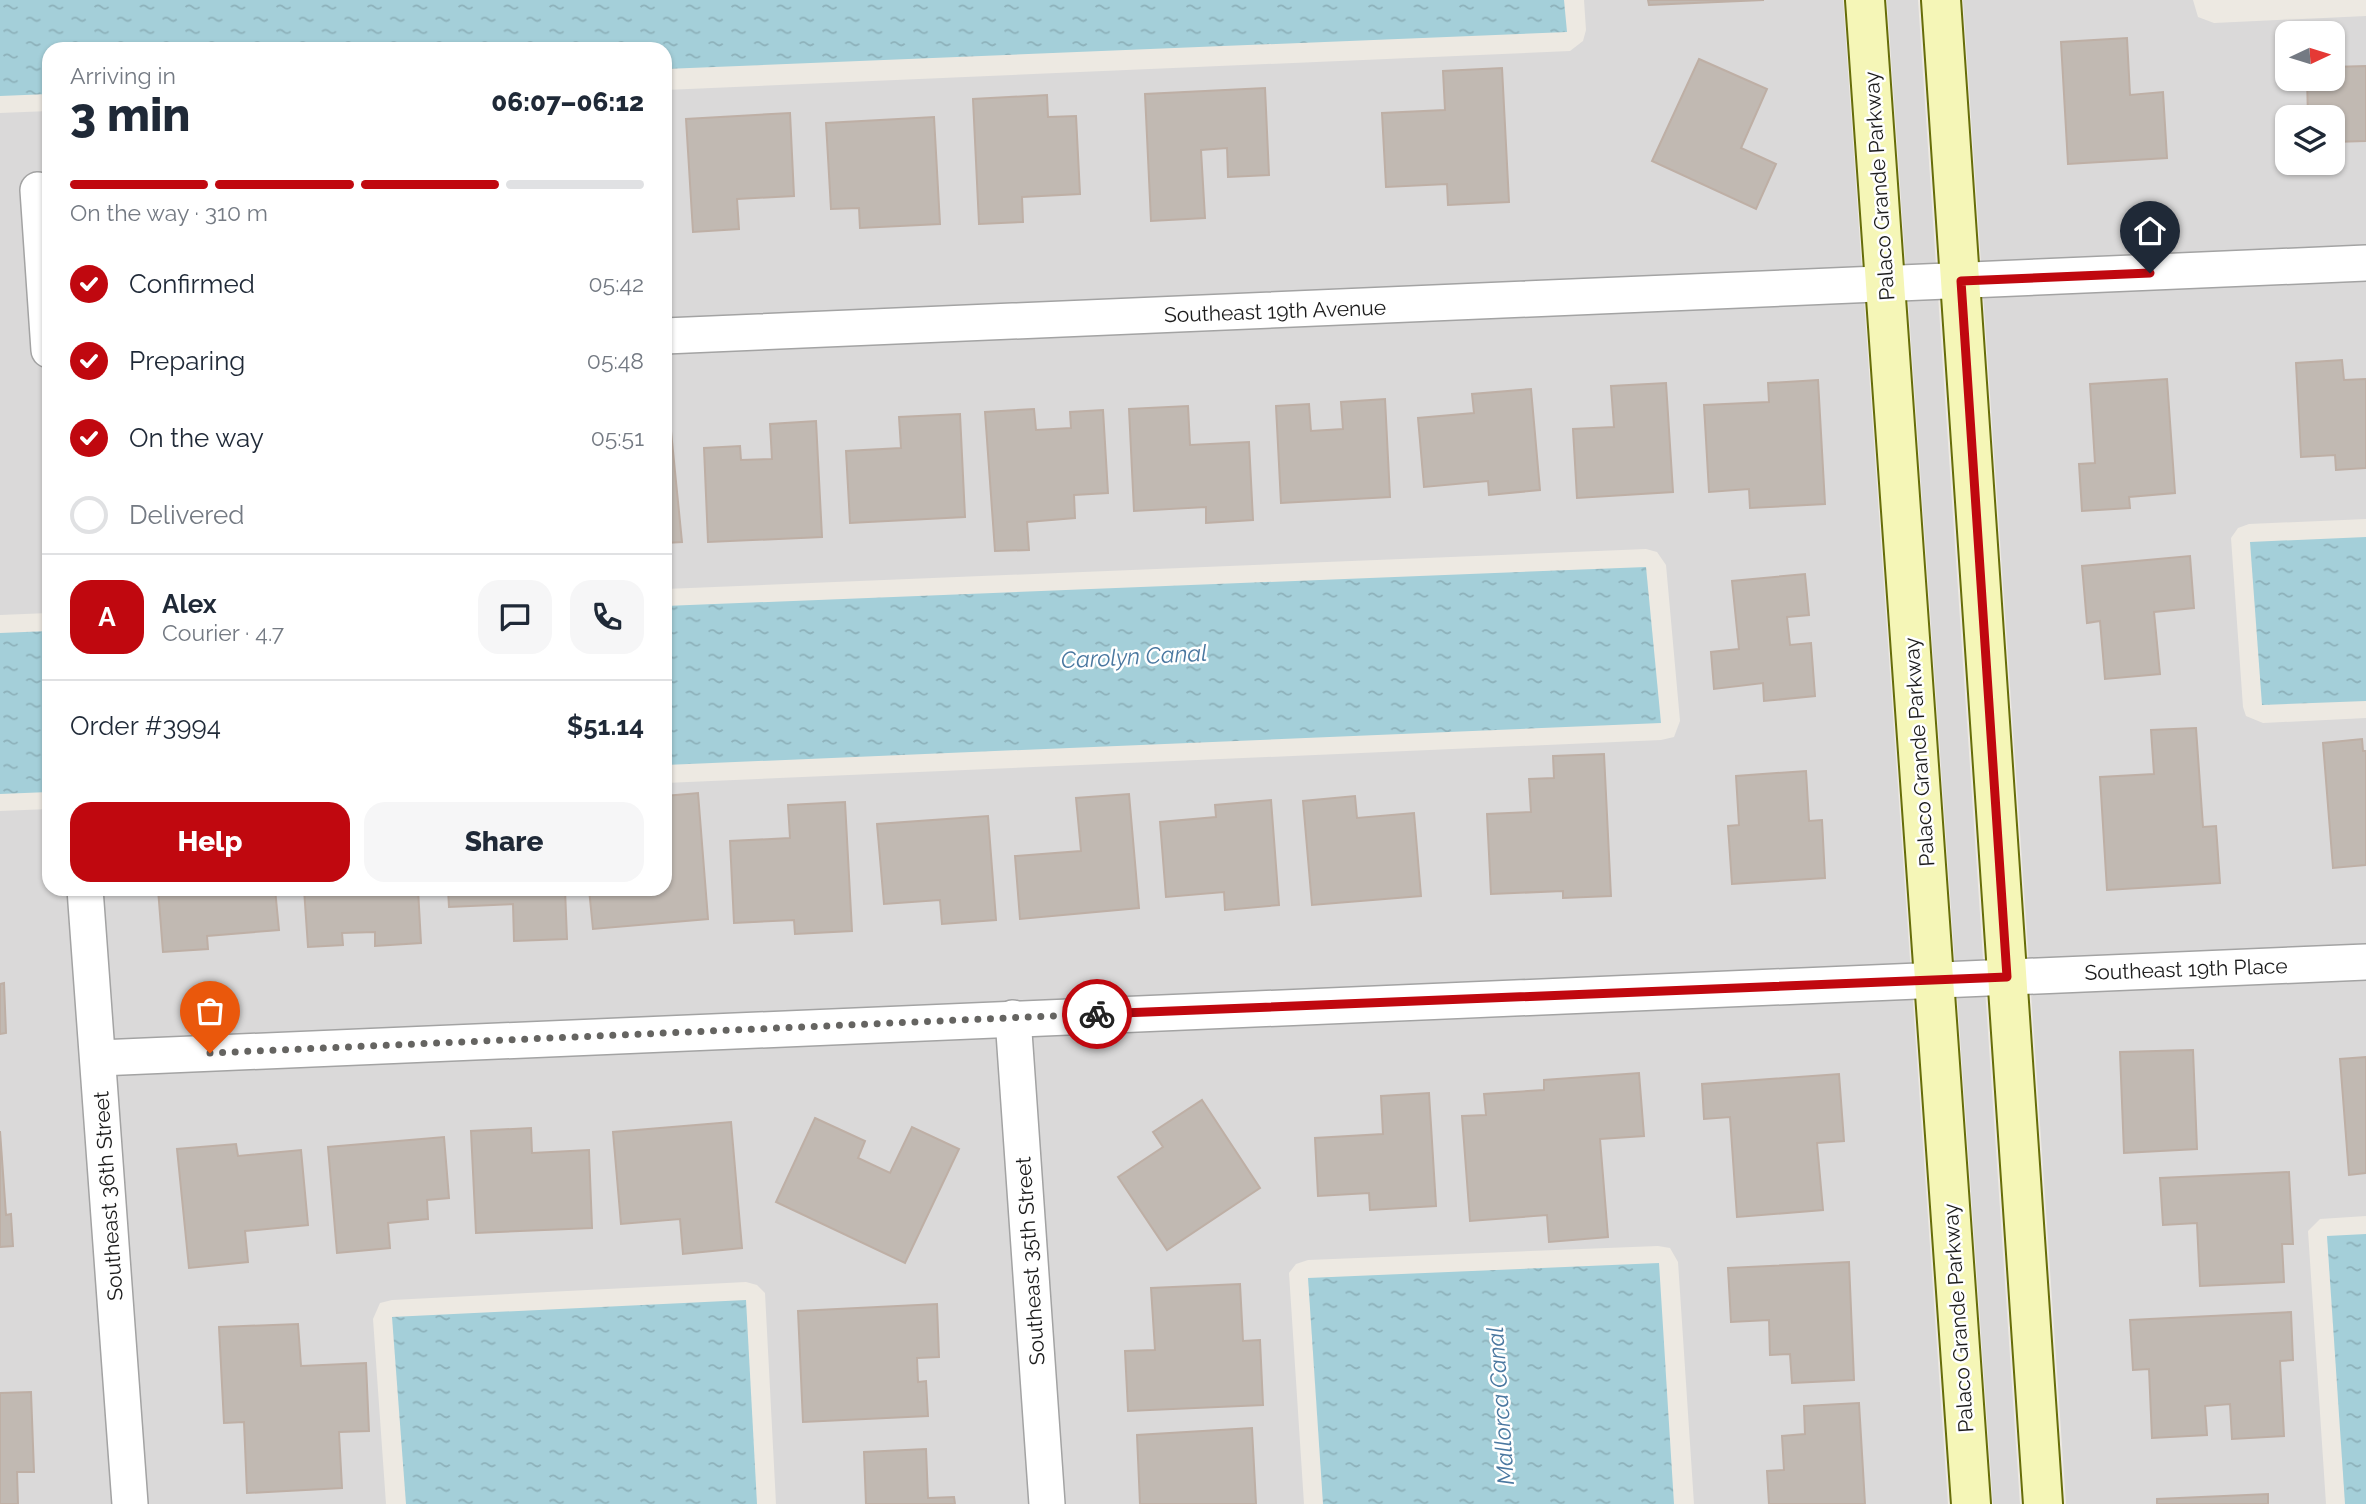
<!DOCTYPE html>
<html lang="en">
<head>
<meta charset="utf-8">
<style>
  :root { --surface:#fff; --page:#f6f6f7; --text:#1f2937; --muted:#747a83; --line:#e0e1e3; --accent:#c0080f }
  body { margin:0; font-family:Raleway,sans-serif; background:var(--page); color:var(--text); height:100vh; display:flex; flex-direction:column; font-size:26px; white-space:nowrap }
  * { box-sizing:border-box; margin:0 }
  p { font-size:23px; color:var(--muted) }
  .icon { flex:none; width:38px; height:38px; fill:none; stroke:currentColor; stroke-width:2; stroke-linecap:round; stroke-linejoin:round }
  .map { position:relative; flex:1; overflow:hidden }
  .side { position:absolute; left:42px; top:42px; width:630px; height:854px; display:flex; flex-direction:column; background:var(--surface); border-radius:21px; box-shadow:0 2px 5px #0004 }
  .side>* { flex:none }
  .needle { width:46px; rotate:86deg }
  .tools { position:absolute; left:2275px; top:21px; display:grid; gap:14px }
  .tools a { display:grid; place-items:center; width:70px; height:70px; border-radius:14px; background:var(--surface); box-shadow:0 2px 5px #0004; font-size:35px }
  .pin { position:absolute; display:grid; place-items:center; width:60px; height:60px; color:#fff; margin:-72px -30px; border-radius:50% 50% 50% 0; rotate:-45deg; box-shadow:0 0 7px #0007 }
  .pin .icon { rotate:45deg }
  .courier { position:absolute; display:grid; place-items:center; width:70px; height:70px; margin:-35px; border:5px solid #c0080f; border-radius:50%; background:#fff; color:#222; box-shadow:0 2px 9px #0007 }
  .headline em { font-style:normal; font-weight:800 }
  .headline div { display:flex; flex-direction:column-reverse }
  .headline { display:flex; align-items:center; justify-content:space-between; height:119px; padding:0 28px }
  h1 { font-size:46px; font-weight:800; line-height:52px }
  .bar { display:grid; grid-template-columns:repeat(4,1fr); gap:10px 7px; align-content:center; height:84px; padding:0 28px }
  .bar i { height:9px; border-radius:5px; background:var(--line) }
  .bar .current { background:var(--accent) }
  .bar p { grid-column:span 4 }
  .line { display:flex; align-items:center; gap:18px; padding:0 28px; border-top:2px solid var(--line) }
  .line div { flex:1 }
  .round { display:grid; place-items:center; flex:none; width:74px; height:74px; border-radius:21px; background:var(--page) }
  ol { padding:0 28px; list-style:none }
  li { display:flex; align-items:center; gap:21px; height:77px }
  li p { margin-inline-start:auto }
  li .icon { padding:7px; border-radius:50%; background:var(--accent); color:#fff; stroke-width:4 }
  li:last-child { color:var(--muted) }
  li i { width:38px; height:38px; border:4px solid var(--line); border-radius:50% }
  .action { display:flex; gap:14px; margin-top:auto; padding:14px 28px }
  .action a { flex:1; height:80px; border-radius:21px; background:var(--accent); color:#fff; font-size:28px; font-weight:800; line-height:80px; text-align:center }
  .action a+a { background:var(--page); color:var(--text) }
  .map>svg:first-child { display:block }
</style>
</head>
<body>
<div class="map">
<svg width="2366" height="1504" viewBox="0 0 2366 1504">
  <defs>
    <pattern id="water-ripples" width="26" height="14" patternUnits="userSpaceOnUse" patternTransform="scale(1.75)"><rect width="26" height="14" fill="#a4cfd9"/><path d="M2 4q2-2 4 0t4 0M15 11q2-2 4 0t4 0" fill="none" stroke="#8db1ba"/></pattern>
  </defs>
  <rect width="100%" height="100%" fill="#ede9e2"/>
  <g fill="#dad9d9" fill-rule="evenodd">
    <polygon points="1584,0 1843,0 1948,1504 1694,1504 1678,1262 1670,1248 1658,1246 1308,1260 1296,1264 1289,1273 1304,1504 776,1504 765,1293 757,1285 746,1282 392,1300 380,1303 373,1319 386,1504 0,1504 0,811 49,809 49,889 665,889 665,783 1661,740 1674,737 1680,721 1666,565 1657,552 1646,549 665,589 665,90 1570,51 1583,41 1586,30"/>
    <polygon points="1887,0 1918,0 2020,1504 1993,1504"/>
    <path d="M1963,0H2193L2198,17L2214,23L2366,16V519L2249,524L2238,528L2231,538L2243,707L2246,716L2263,723L2366,718V1216L2320,1219L2308,1231L2326,1504H2066ZM2287,33H2333V79H2287ZM2287,117H2333V163H2287Z"/>
    <polygon points="49,111 49,613 0,615 0,113"/>
  </g>
  <g fill="url(#water-ripples)">
    <polygon points="0,0 1564,0 1567,32 665,69 665,49 49,49 49,94 0,96"/>
    <polygon points="2366,537 2366,701 2262,705 2250,542"/>
    <polygon points="1646,567 1661,723 665,765 665,606"/>
    <polygon points="49,631 49,792 0,794 0,633"/>
    <polygon points="2366,1234 2366,1504 2345,1504 2327,1236"/>
    <polygon points="1659,1263 1674,1504 1323,1504 1308,1278"/>
    <polygon points="746,1300 757,1504 406,1504 392,1317"/>
  </g>
  <g fill="#c1b9b2" stroke="#beafa5" stroke-width="2">
    <polygon points="1648,0 1764,0 1649,5"/>
    <polygon points="2127,38 2130,95 2163,92 2167,158 2068,164 2061,42"/>
    <polygon points="1699,59 1767,89 1741,148 1776,164 1756,209 1652,161"/>
    <polygon points="2366,66 2366,141 2333,142 2333,117 2308,117 2307,79 2333,79 2333,67"/>
    <polygon points="1502,68 1509,202 1448,205 1447,184 1386,187 1382,113 1445,110 1443,71"/>
    <polygon points="1265,88 1269,175 1228,177 1227,148 1201,150 1205,218 1151,221 1145,94"/>
    <polygon points="1047,95 1048,117 1076,116 1080,194 1022,197 1023,222 979,224 973,99"/>
    <polygon points="790,113 794,196 737,199 739,229 693,232 686,119"/>
    <polygon points="934,117 940,224 860,228 859,208 831,209 826,123"/>
    <polygon points="2342,360 2344,380 2366,379 2366,468 2336,470 2335,455 2301,457 2296,363"/>
    <polygon points="2167,379 2175,493 2129,497 2130,508 2082,511 2079,464 2095,463 2090,384"/>
    <polygon points="1818,380 1825,504 1750,508 1749,489 1709,492 1704,405 1769,402 1768,383"/>
    <polygon points="1666,383 1673,492 1577,498 1573,429 1614,427 1611,386"/>
    <polygon points="1531,389 1540,490 1489,495 1488,481 1424,487 1418,418 1474,413 1472,394"/>
    <polygon points="1385,399 1390,497 1281,503 1276,406 1309,404 1311,431 1343,429 1341,402"/>
    <polygon points="1188,406 1190,445 1249,442 1253,520 1206,523 1206,507 1134,511 1129,409"/>
    <polygon points="1034,409 1036,430 1071,428 1070,412 1103,410 1108,493 1074,495 1075,518 1027,522 1029,550 995,551 985,412"/>
    <polygon points="960,414 965,517 850,523 846,451 901,448 899,417"/>
    <polygon points="816,421 822,537 708,542 704,448 740,446 741,460 772,459 770,424"/>
    <polygon points="671,431 682,542 665,543 665,432"/>
    <polygon points="2190,556 2194,608 2154,612 2160,674 2105,679 2100,621 2087,623 2082,566"/>
    <polygon points="1805,574 1809,615 1787,617 1790,645 1811,643 1815,696 1764,701 1763,683 1714,689 1711,652 1739,649 1732,581"/>
    <polygon points="2196,728 2203,827 2216,826 2220,883 2107,890 2100,777 2154,774 2151,730"/>
    <polygon points="2362,739 2363,751 2366,751 2366,865 2333,868 2323,743"/>
    <polygon points="1604,754 1611,896 1563,898 1563,891 1491,894 1487,814 1531,812 1529,779 1554,778 1553,756"/>
    <polygon points="1806,771 1809,821 1822,820 1825,878 1732,884 1728,826 1739,825 1736,776"/>
    <polygon points="698,793 708,919 593,929 589,889 665,889 665,796"/>
    <polygon points="1129,794 1139,908 1020,919 1015,856 1081,851 1076,798"/>
    <polygon points="1355,796 1357,818 1414,813 1421,896 1312,905 1303,801"/>
    <polygon points="1271,800 1279,905 1225,910 1224,892 1166,897 1160,822 1216,817 1215,805"/>
    <polygon points="845,802 852,931 795,934 794,920 734,923 730,841 790,838 788,805"/>
    <polygon points="988,816 996,920 942,924 940,900 884,904 877,824"/>
    <polygon points="158,889 275,889 279,930 207,936 208,949 163,952"/>
    <polygon points="304,889 418,889 421,943 375,946 375,932 342,933 343,945 308,947"/>
    <polygon points="448,889 565,889 567,939 514,941 513,904 449,907"/>
    <polygon points="4,983 6,1033 0,1034 0,984"/>
    <polygon points="2193,1050 2197,1149 2124,1153 2120,1052"/>
    <polygon points="2366,1057 2366,1173 2349,1175 2340,1059"/>
    <polygon points="1639,1073 1644,1136 1600,1139 1608,1237 1549,1242 1547,1215 1470,1221 1462,1116 1486,1115 1484,1094 1544,1090 1544,1080"/>
    <polygon points="1839,1074 1844,1141 1817,1143 1823,1210 1737,1217 1730,1117 1704,1119 1702,1084"/>
    <polygon points="1429,1093 1436,1206 1370,1210 1369,1193 1318,1196 1315,1138 1383,1134 1381,1096"/>
    <polygon points="1202,1100 1260,1188 1167,1250 1118,1177 1163,1147 1153,1132"/>
    <polygon points="815,1118 865,1141 858,1158 890,1173 912,1127 959,1149 905,1263 776,1202"/>
    <polygon points="731,1122 742,1248 683,1254 680,1219 621,1224 613,1132"/>
    <polygon points="531,1128 532,1153 589,1150 592,1228 476,1233 471,1131"/>
    <polygon points="0,1131 6,1215 11,1214 13,1246 0,1247"/>
    <polygon points="444,1137 449,1198 427,1200 428,1219 388,1223 390,1248 337,1253 328,1147"/>
    <polygon points="236,1144 238,1156 301,1150 308,1225 245,1231 248,1262 189,1268 177,1149"/>
    <polygon points="2289,1172 2293,1244 2282,1244 2284,1282 2200,1286 2197,1223 2163,1225 2160,1178"/>
    <polygon points="1849,1262 1854,1380 1792,1383 1790,1354 1770,1355 1769,1320 1731,1322 1728,1268"/>
    <polygon points="1240,1284 1243,1341 1260,1340 1263,1405 1128,1411 1125,1351 1155,1350 1151,1288"/>
    <polygon points="937,1304 939,1357 917,1358 918,1382 926,1381 928,1416 803,1422 798,1311"/>
    <polygon points="2291,1312 2293,1360 2280,1361 2284,1436 2232,1439 2230,1404 2205,1406 2207,1435 2152,1438 2149,1369 2133,1370 2130,1320"/>
    <polygon points="298,1324 301,1366 366,1363 369,1431 339,1432 342,1488 247,1493 244,1422 224,1423 219,1327"/>
    <polygon points="31,1392 34,1472 17,1472 18,1504 0,1504 0,1393"/>
    <polygon points="1859,1403 1865,1504 1769,1504 1767,1471 1784,1470 1782,1436 1805,1434 1804,1406"/>
    <polygon points="1252,1428 1256,1504 1140,1504 1137,1435"/>
    <polygon points="926,1449 928,1498 954,1497 955,1504 866,1504 864,1452"/>
    <polygon points="2268,1494 2268,1504 2157,1504 2157,1499"/>
  </g>
  <g fill="none" stroke-linecap="round" stroke-linejoin="round">
    <defs>
      <g id="street">
        <polyline points="38,190 49,350"/>
        <polyline points="665,336 2366,263"/>
        <polyline points="85,889 130,1504"/>
        <polyline points="1013,1018 1047,1504"/>
        <polyline points="99,1058 2366,962"/>
      </g>
      <g id="secondary">
        <polyline points="1865,0 1971,1504"/>
        <polyline points="1941,0 2043,1504"/>
      </g>
    </defs>
    <use href="#street" stroke="#a3a3a3" stroke-width="38"/>
    <use href="#secondary" stroke="#666d09" stroke-width="42"/>
    <use href="#street" stroke="#fff" stroke-width="35"/>
    <use href="#secondary" stroke="#f5f6b7" stroke-width="38"/>
  </g>
  <g fill="none" stroke-linecap="round" stroke-linejoin="round">
    <polyline stroke="#656461" stroke-width="7" stroke-dasharray="0 12.6" points="210,1053 1097,1014"/>
    <polyline stroke="#c0080f" stroke-width="9" points="1097,1014 2007,977 1961,281 2150,273"/>
  </g>
  <g text-anchor="middle" dominant-baseline="central" stroke-width="5" stroke-linejoin="round" paint-order="stroke">
    <g font-size="21" fill="#1c1c1c" stroke="#fff">
      <text transform="translate(1879 186) rotate(-94)">Palaco Grande Parkway</text>
      <text transform="translate(1275 311) rotate(-2)">Southeast 19th Avenue</text>
      <text transform="translate(1919 752) rotate(-94)">Palaco Grande Parkway</text>
      <text transform="translate(2186 969) rotate(-2)">Southeast 19th Place</text>
      <text transform="translate(108 1196) rotate(-94)">Southeast 36th Street</text>
      <text transform="translate(1030 1261) rotate(-94)">Southeast 35th Street</text>
      <text transform="translate(1958 1318) rotate(-94)">Palaco Grande Parkway</text>
    </g>
    <g font-size="23" font-style="italic" fill="#4a78a0" stroke="#fff">
      <text transform="translate(1134 656) rotate(-3)">Carolyn Canal</text>
      <text transform="translate(1500 1406) rotate(-94)">Mallorca Canal</text>
    </g>
  </g>
</svg>
<div class="tools">
<a><svg class="needle" viewBox="-14 -14 28 28"><path d="M0-13l5 13h-10z" fill="#e53935"/><path d="M0 13l5-13h-10z" fill="#747a83"/></svg></a>
<a><svg class="icon" aria-label="layers" viewBox="0 0 24 24"><path d="M12 4l9 5-9 5-9-5zM3 14l9 5 9-5"/></svg></a>
</div>
<div class="pin" style="left:210px;top:1053px;background:#ea580c"><svg class="icon" aria-label="bag" viewBox="0 0 24 24"><path d="M5 8h14l-1 12H6zM9 8a3 3 0 0 1 6 0"/></svg></div>
<div class="pin" style="left:2150px;top:273px;background:#1f2937"><svg class="icon" aria-label="home" viewBox="0 0 24 24"><path d="M3 11l9-7 9 7M6 9v11h12V9"/></svg></div>
<div class="courier" style="left:1097px;top:1014px"><svg class="icon" aria-label="bike" viewBox="0 0 24 24"><circle cx="6" cy="16" r="4"/><circle cx="18" cy="16" r="4"/><path d="M6 16l4-8h5l3 8M10 8l3 8H6M13 5h3"/></svg></div>
<section class="side">
<div class="headline"><div><h1>3 min</h1><p>Arriving in</p></div><em>06:07–06:12</em></div>
<div class="bar"><i class="current"></i><i class="current"></i><i class="current"></i><i></i><p>On the way · 310 m</p></div>
<ol>
<li><svg class="icon" aria-label="check" viewBox="0 0 24 24"><path d="M5 12l5 5 9-10"/></svg>Confirmed<p>05:42</p></li>
<li><svg class="icon" aria-label="check" viewBox="0 0 24 24"><path d="M5 12l5 5 9-10"/></svg>Preparing<p>05:48</p></li>
<li><svg class="icon" aria-label="check" viewBox="0 0 24 24"><path d="M5 12l5 5 9-10"/></svg>On the way<p>05:51</p></li>
<li><i></i>Delivered</li>
</ol>
<div class="line" style="height:126px"><b class="round" style="background:var(--accent);color:#fff">A</b><div><b>Alex</b><p>Courier · 4.7</p></div><a class="round"><svg class="icon" aria-label="chat" viewBox="0 0 24 24"><path d="M4 5h16v11H9l-5 4z"/></svg></a><a class="round"><svg class="icon" aria-label="phone" viewBox="0 0 24 24"><path d="M5 4h4l2 5-3 2q2 4 5 5l2-3 5 2v4C11 20 4 13 5 4z"/></svg></a></div>
<div class="line" style="height:91px"><div>Order #3994</div><b>$51.14</b></div>
<div class="action"><a>Help</a><a>Share</a></div>
</section>
</div>
</body>
</html>
